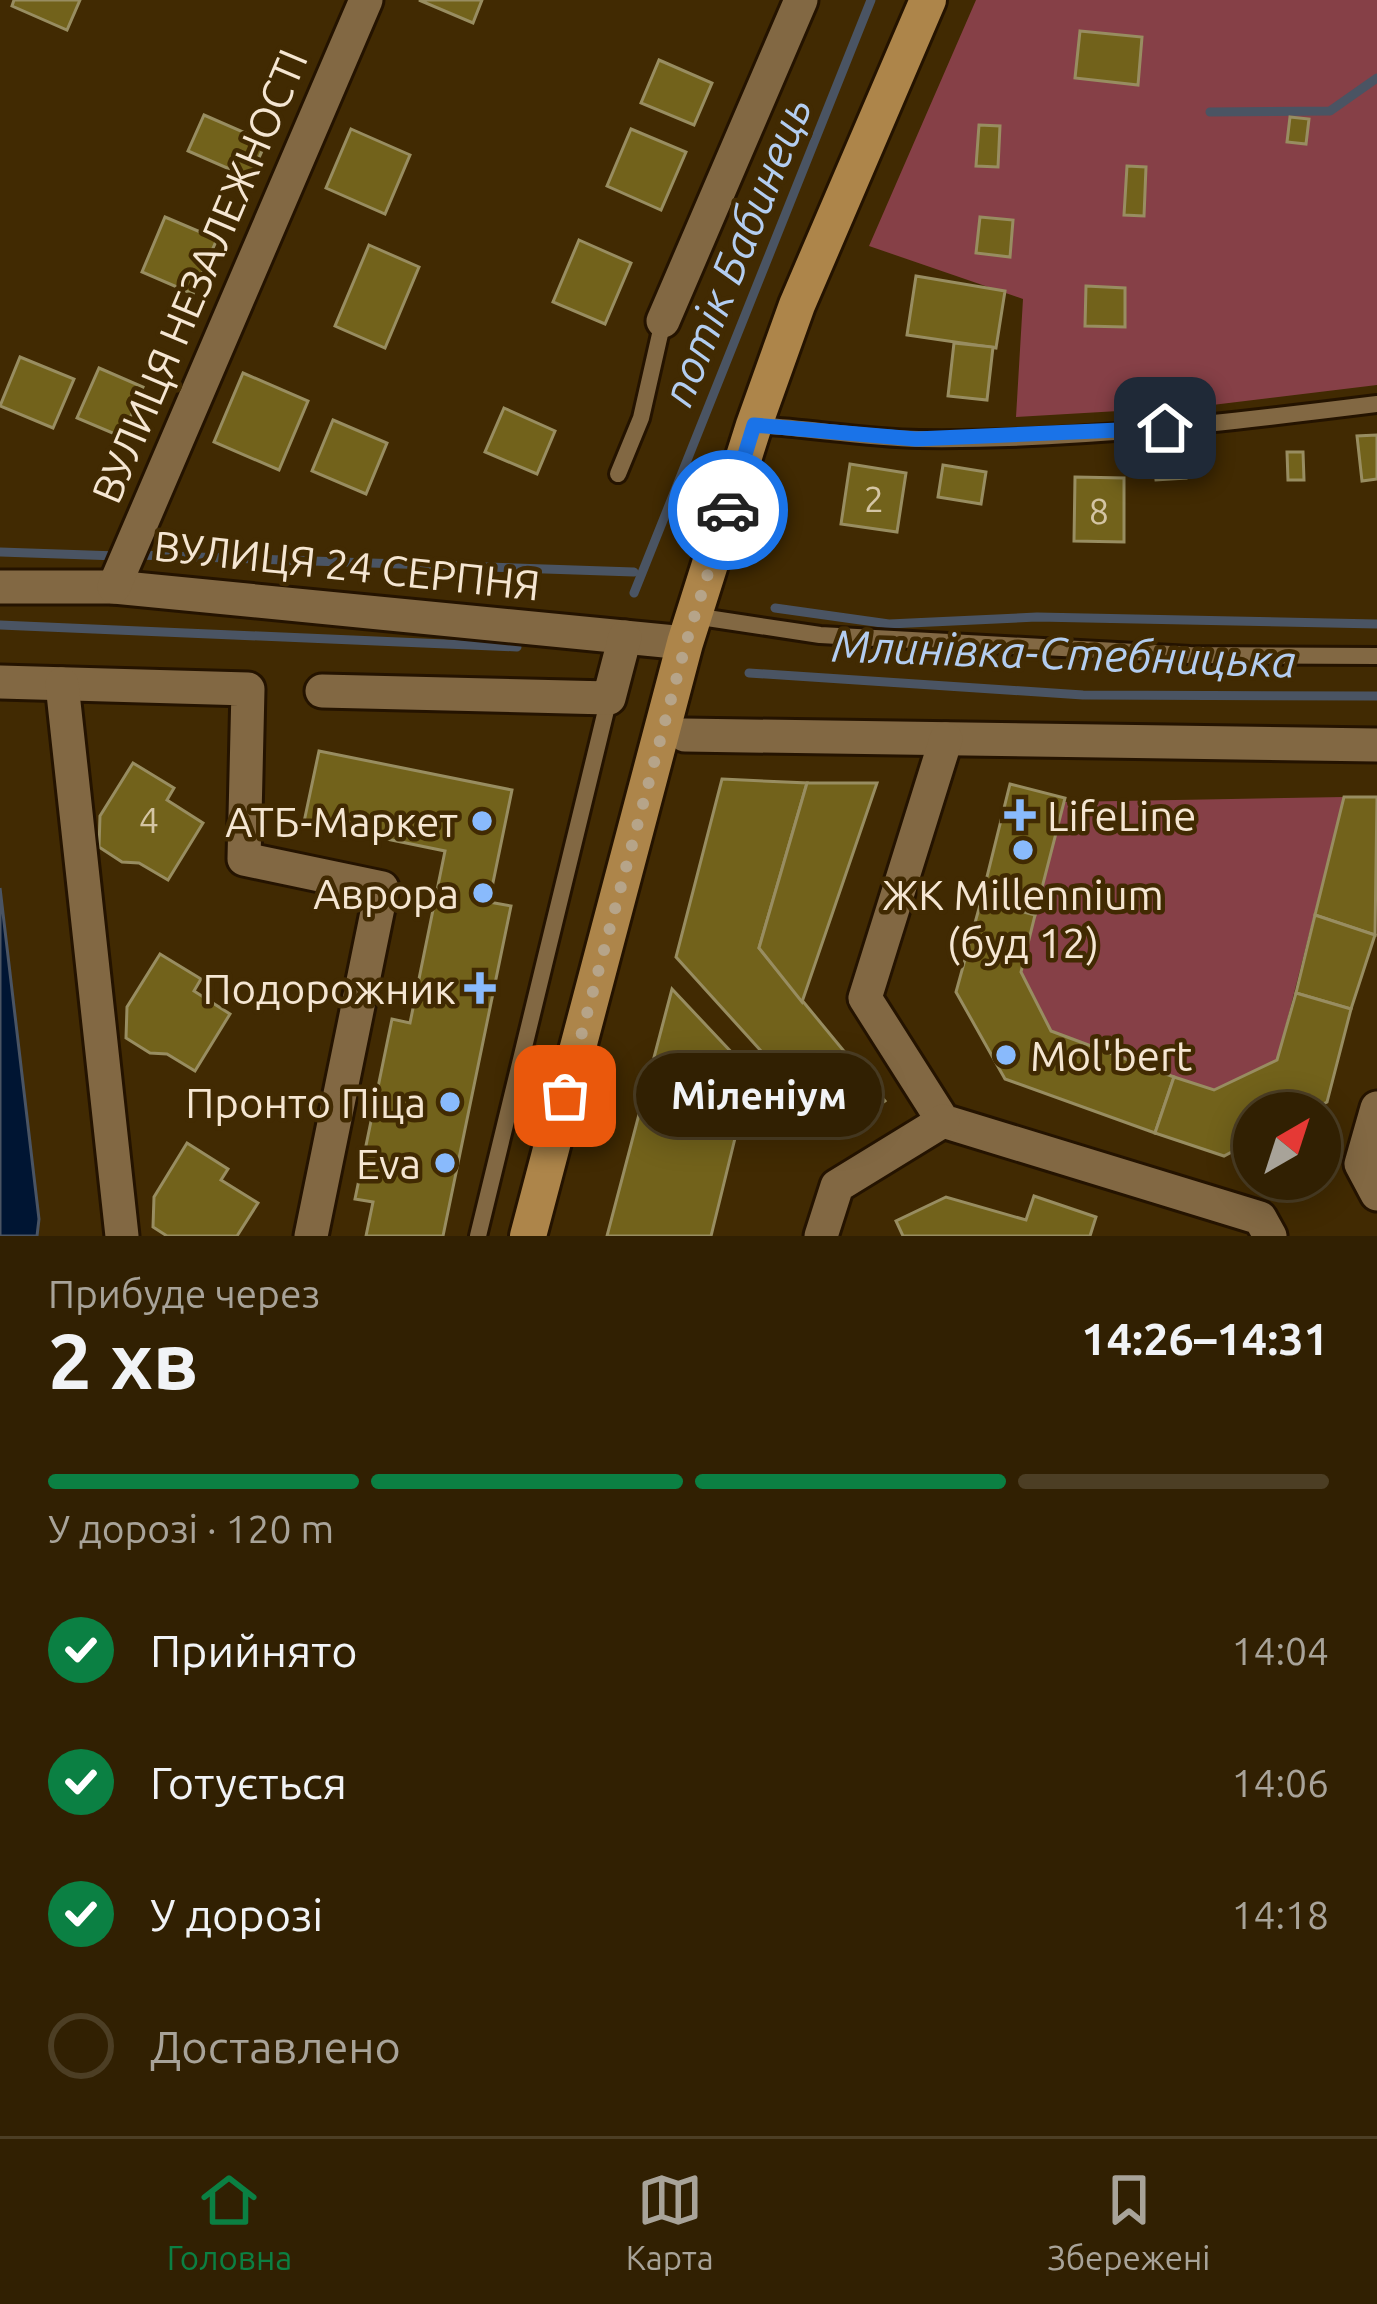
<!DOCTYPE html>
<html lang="uk">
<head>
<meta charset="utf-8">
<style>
  :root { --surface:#312002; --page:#39280c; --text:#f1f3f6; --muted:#a8a399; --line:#4c3e24; --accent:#0b8043 }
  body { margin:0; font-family:Ubuntu,sans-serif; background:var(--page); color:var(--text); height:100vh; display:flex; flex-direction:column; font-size:45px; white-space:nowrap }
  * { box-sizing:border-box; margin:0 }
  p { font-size:39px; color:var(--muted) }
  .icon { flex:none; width:66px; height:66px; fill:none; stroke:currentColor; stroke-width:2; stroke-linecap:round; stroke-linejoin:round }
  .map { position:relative; height:1236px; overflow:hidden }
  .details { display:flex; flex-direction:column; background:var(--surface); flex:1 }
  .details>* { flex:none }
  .needle { width:78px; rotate:39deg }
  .buttons { position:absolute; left:1233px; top:1092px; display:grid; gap:24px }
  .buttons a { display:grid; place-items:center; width:108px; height:108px; border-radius:50%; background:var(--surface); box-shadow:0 6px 30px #0003,0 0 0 3px var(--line); font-size:60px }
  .pin { position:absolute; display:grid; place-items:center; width:102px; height:102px; color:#fff; margin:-51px; border-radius:24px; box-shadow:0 6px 18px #0006 }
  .courier { position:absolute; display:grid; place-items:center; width:120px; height:120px; margin:-60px; border:9px solid #1a73e8; border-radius:50%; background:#fff; color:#222; box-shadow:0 3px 15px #0007 }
  .bubble { position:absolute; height:84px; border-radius:42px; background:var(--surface); box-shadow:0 6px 30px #0003,0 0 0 3px var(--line); font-size:39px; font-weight:600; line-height:84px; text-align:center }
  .headline em { font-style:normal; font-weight:600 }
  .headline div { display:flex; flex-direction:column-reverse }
  .headline { display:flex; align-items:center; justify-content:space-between; height:204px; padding:0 48px }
  h1 { font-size:78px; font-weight:600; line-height:90px }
  .bar { display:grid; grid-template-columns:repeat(4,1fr); gap:18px 12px; align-content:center; height:144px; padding:0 48px }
  .bar i { height:15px; border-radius:9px; background:var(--line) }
  .bar .active { background:var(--accent) }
  .bar p { grid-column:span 4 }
  ol { padding:0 48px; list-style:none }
  li { display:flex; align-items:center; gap:36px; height:132px }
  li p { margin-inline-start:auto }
  li .icon { padding:12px; border-radius:50%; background:var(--accent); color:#fff; stroke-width:4 }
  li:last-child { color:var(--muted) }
  li i { width:66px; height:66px; border:6px solid var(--line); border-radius:50% }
  .tabs { display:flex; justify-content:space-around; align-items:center; height:168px; border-top:3px solid var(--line); background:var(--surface); font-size:33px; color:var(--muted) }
  .tabs a { display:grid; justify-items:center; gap:6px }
  .tabs .active { color:var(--accent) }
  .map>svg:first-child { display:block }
</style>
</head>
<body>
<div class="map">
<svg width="1377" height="1236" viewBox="0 0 1377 1236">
  <rect width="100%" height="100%" fill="#412a02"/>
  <g fill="#864047">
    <polygon points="976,0 1377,0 1377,385 1204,406 1016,417 1023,299 869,246"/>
    <polygon points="1344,797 1277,1060 1214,1090 1109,1056 1051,1031 1021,972 1064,802"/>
  </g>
  <polygon fill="#001533" stroke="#4a5463" stroke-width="3" points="0,888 39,1219 37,1236 0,1236"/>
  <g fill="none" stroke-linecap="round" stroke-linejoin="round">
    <g stroke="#4a5463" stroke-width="9">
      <polyline points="1210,112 1330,111 1377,78"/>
      <polyline points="0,552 118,556"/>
      <polyline points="138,555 634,572"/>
      <polyline points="634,593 871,0"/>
      <polyline points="775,608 889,624 1037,617 1377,624"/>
      <polyline points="0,625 517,647"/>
      <polyline points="749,673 1083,695 1377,696"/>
    </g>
  </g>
  <g fill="#72621b" stroke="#988d61" stroke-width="3">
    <polygon points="14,0 80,0 67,30 12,6"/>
    <polygon points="419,0 482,0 473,23"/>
    <polygon points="1080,31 1142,37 1138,85 1075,78"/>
    <polygon points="659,60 712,83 694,125 641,103"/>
    <polygon points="204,115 266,142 250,178 188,151"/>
    <polygon points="1290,117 1309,119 1306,144 1287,142"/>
    <polygon points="979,125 1000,126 998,167 976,166"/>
    <polygon points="351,129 410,155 385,214 326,188"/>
    <polygon points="631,129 686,152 661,210 607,186"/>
    <polygon points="1127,166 1146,167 1144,216 1124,215"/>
    <polygon points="165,217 217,239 193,294 142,272"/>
    <polygon points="980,217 1013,220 1010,257 976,253"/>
    <polygon points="579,240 631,263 605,324 553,302"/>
    <polygon points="369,245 419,267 385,348 335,326"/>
    <polygon points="916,276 1005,291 996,348 907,335"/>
    <polygon points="1086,286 1125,288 1125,327 1085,326"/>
    <polygon points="954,343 993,347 987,400 948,396"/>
    <polygon points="20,357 74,379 53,428 0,406"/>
    <polygon points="99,368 143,387 122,437 77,418"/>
    <polygon points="243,373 308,401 279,470 214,442"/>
    <polygon points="504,408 555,431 537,474 485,452"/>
    <polygon points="333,420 387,443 366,494 312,471"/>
    <polygon points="1377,435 1377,479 1362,481 1357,436"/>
    <polygon points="1287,452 1303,452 1304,480 1288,480"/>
    <polygon points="1185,459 1186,478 1156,480 1154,461"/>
    <polygon points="850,464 906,473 897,532 841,524"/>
    <polygon points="943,465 986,472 981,504 938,497"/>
    <polygon points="1075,477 1124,478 1124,542 1074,541"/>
    <polygon points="319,751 512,790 489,902 511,906 443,1236 366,1236 373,1202 355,1199 392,1019 410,1023 445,851 304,822"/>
    <polygon points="133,763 174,788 167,800 203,823 168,880 139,863 122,862 99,847 100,816"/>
    <polygon points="722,779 807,783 759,948 885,1101 837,1135 676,957"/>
    <polygon points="807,783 877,783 802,1002 759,948"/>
    <polygon points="1010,784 1065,798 1035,915 981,901"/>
    <polygon points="1344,797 1377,797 1375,935 1315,915"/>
    <polygon points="981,901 1035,915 1021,972 1051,1031 1174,1077 1155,1133 1005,1079 956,992"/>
    <polygon points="1315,915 1375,935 1351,1009 1296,993"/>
    <polygon points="160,954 201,979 194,991 230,1014 195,1071 167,1054 150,1053 126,1038 127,1007"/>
    <polygon points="672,989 751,1073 711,1236 607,1236"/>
    <polygon points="1296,993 1351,1009 1327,1102 1306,1113 1254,1113 1254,1140 1224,1156 1155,1133 1174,1077 1214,1090 1277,1060"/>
    <polygon points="187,1143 228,1169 221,1180 258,1203 237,1236 167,1236 153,1227 154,1197"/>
    <polygon points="1034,1196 1096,1217 1090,1236 903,1236 896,1221 946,1197 1026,1220"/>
  </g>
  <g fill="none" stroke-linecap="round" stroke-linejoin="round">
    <defs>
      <g id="lane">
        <path d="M754,425C809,428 864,438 919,439C1072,441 1225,423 1377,404"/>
        <polyline points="618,474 641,418 663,321"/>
        <polyline points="694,616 820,635 1190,655 1377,656"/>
        <polyline points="478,1236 609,698"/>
      </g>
      <g id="street">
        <polyline points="663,321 801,0"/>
        <polyline points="0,587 114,587 685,643"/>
        <polyline points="114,587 366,0"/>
        <polyline points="0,682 248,689 244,859 382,888 311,1236"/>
        <polyline points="62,684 122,1236"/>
        <polyline points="322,691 609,698 625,637"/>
        <polyline points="685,735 1377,745"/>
        <polyline points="946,739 865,998 943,1121 1260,1218 1270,1236"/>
        <polyline points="1377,1108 1361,1164 1377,1194"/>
        <polyline points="821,1236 837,1186 943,1121"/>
      </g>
      <polyline id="primary" points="528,1236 685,643 754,425 797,305 928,0"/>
    </defs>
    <use href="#lane" stroke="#241300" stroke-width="22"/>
    <use href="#street" stroke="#241300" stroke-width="39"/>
    <use href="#primary" stroke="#241300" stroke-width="42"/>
    <use href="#lane" stroke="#826843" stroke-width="16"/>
    <use href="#street" stroke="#826843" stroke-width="33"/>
    <use href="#primary" stroke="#ad854a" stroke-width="36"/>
  </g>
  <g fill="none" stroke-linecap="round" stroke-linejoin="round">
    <polyline stroke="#b6a489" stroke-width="12" stroke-dasharray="0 21.6" points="565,1096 686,643 728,510"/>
    <polyline stroke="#1a73e8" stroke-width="15" points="728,510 754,425 916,439 1165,428"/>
  </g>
  <g fill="#89bafc" stroke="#412a02" stroke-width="4.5">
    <path d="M1014 797h12v12h12v12h-12v12h-12v-12h-12v-12h12z"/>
    <circle cx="482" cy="821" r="12"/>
    <circle cx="1023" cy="850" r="12"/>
    <circle cx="483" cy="893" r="12"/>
    <path d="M474 970h12v12h12v12h-12v12h-12v-12h-12v-12h12z"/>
    <circle cx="1006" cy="1055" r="12"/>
    <circle cx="450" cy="1102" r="12"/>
    <circle cx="445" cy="1163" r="12"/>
  </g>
  <g text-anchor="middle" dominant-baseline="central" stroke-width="9" stroke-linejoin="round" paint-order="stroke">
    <g font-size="36" fill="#d4c5a4">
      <text x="874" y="498">2</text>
      <text x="1099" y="510">8</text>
      <text x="149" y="819">4</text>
    </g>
    <g font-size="42" fill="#f5e6d2" stroke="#412a02">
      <text transform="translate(199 276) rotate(-67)">ВУЛИЦЯ НЕЗАЛЕЖНОСТІ</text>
      <text transform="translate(347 565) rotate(6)">ВУЛИЦЯ 24 СЕРПНЯ</text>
    </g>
    <g font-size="42" fill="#f5e6d2" stroke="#412a02" text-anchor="end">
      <text x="1047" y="815" text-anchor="start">LifeLine</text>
      <text x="458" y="821">АТБ-Маркет</text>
      <text x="459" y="893">Аврора</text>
      <text x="1023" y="894" text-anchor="middle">ЖК Millennium<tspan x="1023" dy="48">(буд 12)</tspan></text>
      <text x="456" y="988">Подорожник</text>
      <text x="1030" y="1055" text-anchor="start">Mol'bert</text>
      <text x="426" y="1102">Пронто Піца</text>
      <text x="421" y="1163">Eva</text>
    </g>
    <g font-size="45" font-style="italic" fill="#b3cdf0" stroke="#412a02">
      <text transform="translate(736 251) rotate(-68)">потік Бабинець</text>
      <text transform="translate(1064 653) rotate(2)">Млинівка-Стебницька</text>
    </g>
  </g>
</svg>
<div class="buttons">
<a><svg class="needle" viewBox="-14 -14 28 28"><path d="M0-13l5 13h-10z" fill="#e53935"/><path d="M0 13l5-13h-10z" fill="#a8a399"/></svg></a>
</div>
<div class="pin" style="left:565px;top:1096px;background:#ea580c"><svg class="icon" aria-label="bag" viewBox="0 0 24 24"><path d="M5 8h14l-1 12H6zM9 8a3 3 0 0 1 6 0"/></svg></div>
<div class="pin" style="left:1165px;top:428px;background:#1f2937"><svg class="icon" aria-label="home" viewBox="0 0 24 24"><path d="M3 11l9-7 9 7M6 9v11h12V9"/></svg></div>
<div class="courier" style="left:728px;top:510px"><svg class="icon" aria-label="car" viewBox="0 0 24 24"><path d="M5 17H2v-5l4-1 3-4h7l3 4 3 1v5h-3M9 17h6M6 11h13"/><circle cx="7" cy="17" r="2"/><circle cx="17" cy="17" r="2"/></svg></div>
<div class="bubble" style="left:636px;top:1053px;width:246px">Міленіум</div>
</div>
<section class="details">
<div class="headline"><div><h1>2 хв</h1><p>Прибуде через</p></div><em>14:26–14:31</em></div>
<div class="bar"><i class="active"></i><i class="active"></i><i class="active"></i><i></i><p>У дорозі · 120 m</p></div>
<ol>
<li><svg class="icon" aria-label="check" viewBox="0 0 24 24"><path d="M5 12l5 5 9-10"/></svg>Прийнято<p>14:04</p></li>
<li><svg class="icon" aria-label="check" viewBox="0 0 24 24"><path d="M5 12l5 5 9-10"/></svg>Готується<p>14:06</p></li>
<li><svg class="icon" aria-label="check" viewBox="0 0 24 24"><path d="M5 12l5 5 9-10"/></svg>У дорозі<p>14:18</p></li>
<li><i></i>Доставлено</li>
</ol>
</section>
<nav class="tabs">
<a class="active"><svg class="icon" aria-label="home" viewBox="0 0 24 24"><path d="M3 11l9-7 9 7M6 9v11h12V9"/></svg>Головна</a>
<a><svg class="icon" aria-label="map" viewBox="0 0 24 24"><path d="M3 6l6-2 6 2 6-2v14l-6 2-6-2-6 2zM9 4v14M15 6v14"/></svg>Карта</a>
<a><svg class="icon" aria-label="saved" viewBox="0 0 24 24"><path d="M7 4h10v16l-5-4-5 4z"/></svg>Збережені</a>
</nav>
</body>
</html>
